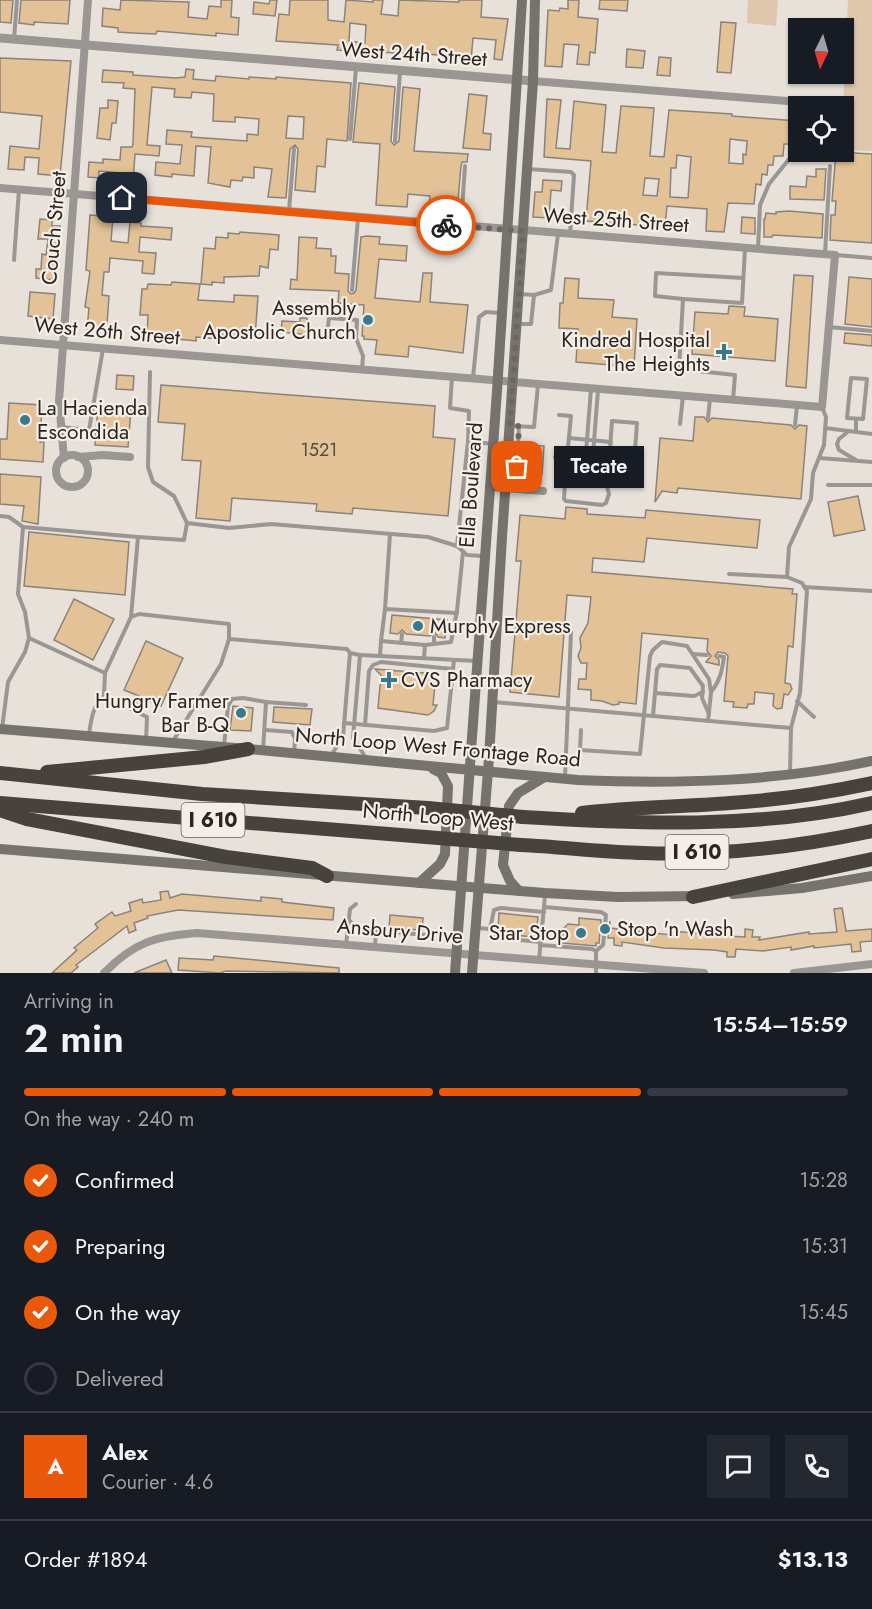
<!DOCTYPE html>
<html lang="en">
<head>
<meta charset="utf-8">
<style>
  :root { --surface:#171b24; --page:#242831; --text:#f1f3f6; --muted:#9ea1a6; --line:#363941; --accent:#ea580c }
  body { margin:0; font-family:Jost,sans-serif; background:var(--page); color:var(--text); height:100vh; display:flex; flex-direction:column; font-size:22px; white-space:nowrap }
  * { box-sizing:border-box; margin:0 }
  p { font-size:20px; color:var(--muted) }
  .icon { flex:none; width:33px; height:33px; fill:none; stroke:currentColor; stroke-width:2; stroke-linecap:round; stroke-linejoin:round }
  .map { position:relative; height:973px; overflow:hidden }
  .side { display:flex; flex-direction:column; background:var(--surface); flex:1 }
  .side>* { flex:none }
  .needle { width:39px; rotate:185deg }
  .tools { position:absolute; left:788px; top:18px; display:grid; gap:12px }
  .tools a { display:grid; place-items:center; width:66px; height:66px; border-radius:0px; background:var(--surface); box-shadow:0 2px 4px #0004; font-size:30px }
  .pin { position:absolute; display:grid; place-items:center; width:51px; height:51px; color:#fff; margin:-26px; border-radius:12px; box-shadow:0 3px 9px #0006 }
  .courier { position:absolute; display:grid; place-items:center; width:60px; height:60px; margin:-30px; border:4px solid #ea580c; border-radius:50%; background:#fff; color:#222; box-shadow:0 2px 8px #0007 }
  .bubble { position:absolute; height:42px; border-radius:0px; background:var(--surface); box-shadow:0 2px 4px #0004; font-size:20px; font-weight:600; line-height:42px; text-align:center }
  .head em { font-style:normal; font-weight:600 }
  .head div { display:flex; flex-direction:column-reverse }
  .head { display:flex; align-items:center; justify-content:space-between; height:102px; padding:0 24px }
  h1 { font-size:39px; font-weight:600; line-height:45px }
  .bar { display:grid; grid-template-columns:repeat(4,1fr); gap:9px 6px; align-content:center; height:72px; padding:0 24px }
  .bar i { height:8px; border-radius:4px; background:var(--line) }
  .bar .current { background:var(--accent) }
  .bar p { grid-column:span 4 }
  .line { display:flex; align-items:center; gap:15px; padding:0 24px; border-top:2px solid var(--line) }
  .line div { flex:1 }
  .round { display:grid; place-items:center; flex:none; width:63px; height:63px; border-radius:0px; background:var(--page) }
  ol { padding:0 24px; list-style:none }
  li { display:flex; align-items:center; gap:18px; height:66px }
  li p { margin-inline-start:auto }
  li .icon { padding:6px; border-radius:50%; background:var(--accent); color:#fff; stroke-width:4 }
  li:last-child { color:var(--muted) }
  li i { width:33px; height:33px; border:3px solid var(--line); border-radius:50% }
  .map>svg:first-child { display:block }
</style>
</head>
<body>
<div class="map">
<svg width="872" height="973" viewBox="0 0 872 973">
  <rect width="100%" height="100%" fill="#e8e1d9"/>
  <g fill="#dec7ac">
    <polygon points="748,0 778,0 776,26 747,23"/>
    <polygon points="848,0 872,0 872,151 843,150 843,106"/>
  </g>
  <g fill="#e4c297" stroke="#89837c" stroke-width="1.5" fill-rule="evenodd">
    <polygon points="0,0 13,0 11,23 0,22"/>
    <polygon points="21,0 70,0 68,24 34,22 34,25 19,23"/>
    <polygon points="121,0 189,2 188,17 207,19 209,6 221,7 221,0 232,0 231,17 239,18 238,35 216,33 216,36 157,31 156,34 133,33 118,32 118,28 102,26 103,8 120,10"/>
    <polygon points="270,0 277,0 275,16 253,14 254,2 269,4"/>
    <path d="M290,0H328V20L344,22L346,0L373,2V0H383L381,14L398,16L399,0L459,2V0H482L481,17L508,19L502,60L494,59L496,40L473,38L471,61L461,60L462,56L337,50L338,45L276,41L279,14L289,15ZM350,23L366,25L365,43L349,41Z"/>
    <polygon points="568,0 579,0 578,17 598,19 595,53 590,52 589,65 577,64 579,45 564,44 562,67 545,66 548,10 559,11 560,8 568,9"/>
    <polygon points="600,0 628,0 627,11 599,9"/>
    <polygon points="721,22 736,23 731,73 717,72"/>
    <polygon points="627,49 645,51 643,68 626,67"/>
    <polygon points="659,57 671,58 670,76 657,75"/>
    <polygon points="0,58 71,61 60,176 38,174 39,158 25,157 24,170 8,169 10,146 39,149 42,116 0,112"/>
    <path d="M186,69L194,70L193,79L215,81L216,76L249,79V77L276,79V77L351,83L347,141L327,139L325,167L317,166L315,192L295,190L298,149L295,145L290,149L286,198L268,197L272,169L254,167V178L243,177L242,181L231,180L230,187L208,183L211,147L196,146L194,176L172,174V177L155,175L156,162L180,164L182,145L166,144L167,130L192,132L191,137L247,141V134L258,135L259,119L235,117V122L213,121L214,94L192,92L191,98L174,97L175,89L152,87L147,145L160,146L159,156L135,154L133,182L120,181L121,173L99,171V178L88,177L89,162L103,163V159L120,160L121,147H132L133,144L135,89L123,88L124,83L102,82L103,70L133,72V75L176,78L185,77ZM288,116L304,117L303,139L286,138Z"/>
    <polygon points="359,83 395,87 391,141 394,145 399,141 403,87 420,89 414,151 468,154 467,162 462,162 461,166 457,211 429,209 430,196 408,194 407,207 376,205 380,144 353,142"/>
    <polygon points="469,94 487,96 483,133 491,134 490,150 463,148"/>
    <path d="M547,99L561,100L556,148L570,149L574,101L606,105L602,152L616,153L621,106L654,108L650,156L664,157L669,110L732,114V116L798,121V144H784L783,156H774L773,165H768L767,175L762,174L761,185L756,184L754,204L728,203L724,232L706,231L707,209L667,206L665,227L586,221L591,161L544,157ZM730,139L747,141L746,155L743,154V164L729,163ZM677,155L691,157L688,198L670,197L671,168H676ZM645,178L659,179L657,196L643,195Z"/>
    <polygon points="108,100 118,101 116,123 112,123 110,140 97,138 100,108 108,108"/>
    <polygon points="836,152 872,154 872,243 830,240 831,215 835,215 836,201 832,201"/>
    <polygon points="816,169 826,169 824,200 790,199 790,186 806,187 807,176 816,177"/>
    <polygon points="543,180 562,181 561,191 551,190 549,218 533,217 535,192 542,192"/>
    <polygon points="789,211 823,214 822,238 773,235 772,237 764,237 764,219 765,219 766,213 776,214 776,212"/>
    <polygon points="90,215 113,217 111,241 128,243 130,222 141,223 141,226 172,228 171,240 140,237 139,252 156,253 154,274 142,273 143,261 110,258 109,272 104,272 102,295 109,296 107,324 102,323 101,330 87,329 89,308 85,307 90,271 86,270"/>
    <polygon points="742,217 755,218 755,234 741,233"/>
    <polygon points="40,219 52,220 52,226 60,226 55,280 36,278 36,269 41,269 42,254 46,255 48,239 38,239"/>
    <polygon points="240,232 279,235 278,250 270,249 268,268 260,266 259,276 224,277 224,283 212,282 212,285 201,284 204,248 215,249 216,237 228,238 228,233 239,234"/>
    <polygon points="367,236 380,237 379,244 407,246 406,261 379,259 375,298 420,302 423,273 432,273 430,302 468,305 463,353 409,346 408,357 375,354 377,340 364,339 364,336 362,336 364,305 338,303 339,291 290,289 291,279 297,280 299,237 317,238 316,248 331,249 331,256 336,256 335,273 349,274 348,291 351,294 354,293 356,290 361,237"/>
    <polygon points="794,275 813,276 806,388 786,386"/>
    <polygon points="849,277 872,279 872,327 845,324"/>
    <polygon points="565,278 579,279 578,298 614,300 612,317 637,319 634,367 576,362 578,329 559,328 560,303 563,303"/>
    <polygon points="172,282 200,284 198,300 234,302 234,295 258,296 255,338 222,335 221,339 196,337 196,341 147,336 148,315 140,315 142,289 147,289 148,284 171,285"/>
    <polygon points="30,292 55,294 53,319 28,316"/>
    <polygon points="729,306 745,307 744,316 778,319 775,361 692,354 695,312 728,314"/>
    <polygon points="300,318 307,318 307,323 310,323 309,335 281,332 282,321 300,322"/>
    <polygon points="845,333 872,335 872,346 844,343"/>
    <polygon points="117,375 134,376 133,390 116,389"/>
    <polygon points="161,385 435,406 433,437 455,439 448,516 353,508 352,514 316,511 317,504 232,498 230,521 196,518 201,461 182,460 185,424 158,422"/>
    <polygon points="9,403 42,405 40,442 44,442 43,462 0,459 0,439 7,439"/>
    <polygon points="98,406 131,409 128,447 95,445"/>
    <polygon points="695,417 704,417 708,422 712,418 791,425 795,429 799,425 807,426 801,499 678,488 677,493 662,491 655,502 660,438 693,441"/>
    <polygon points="528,445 544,446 542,475 526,474"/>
    <polygon points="0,474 41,477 38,524 22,521 24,506 0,504"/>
    <polygon points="858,496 865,530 834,536 828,502"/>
    <polygon points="566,507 587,509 587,514 645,518 646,510 760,520 757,548 647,538 644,562 593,558 592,572 793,589 792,594 797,594 793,647 788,646 785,683 790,684 792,689 788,695 784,694 782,708 777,709 773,706 774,694 755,692 754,704 748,704 747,708 733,707 734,702 724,701 728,656 725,653 718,652 715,656 719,660 719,665 706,662 711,656 707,651 708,639 642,633 636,704 619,702 619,704 613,705 602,701 591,700 591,690 578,689 579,679 586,679 587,663 581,663 578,656 581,648 580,638 588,623 591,597 567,595 559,697 510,692 521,561 516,561 520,515 565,519"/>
    <polygon points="29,532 129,542 125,595 24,586"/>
    <polygon points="74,599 114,619 93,660 54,640"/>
    <polygon points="392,615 447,620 445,638 438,637 435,633 430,636 406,634 402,630 398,634 390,633"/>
    <polygon points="146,641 183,658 161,706 147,700 143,709 135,706 139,696 124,690"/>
    <polygon points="375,669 436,674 433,705 437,705 434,711 428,715 378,708 381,675"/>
    <polygon points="233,706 253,708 251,731 230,730"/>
    <polygon points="274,707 312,709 310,725 273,722"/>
    <polygon points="168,891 170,898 182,894 261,901 261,897 282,899 282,902 334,908 333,920 178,910 147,916 148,918 134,923 136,930 129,933 127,926 76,965 78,967 71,973 52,973 77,950 74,948 98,928 95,924 112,912 115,916 131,911 129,903 142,899 143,903 161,900 160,892"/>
    <polygon points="842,908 846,931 872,929 872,941 860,942 861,951 852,952 851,944 814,948 814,946 791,950 791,947 763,951 736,949 735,957 727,957 727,952 714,950 664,948 622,942 622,946 614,945 614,938 608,938 610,921 610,928 671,935 672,931 715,935 715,930 729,931 728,936 745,937 745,929 753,930 752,937 760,937 759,940 809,932 809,934 837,932 834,909"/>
    <polygon points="499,913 538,917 536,937 500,934 498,931"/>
    <polygon points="390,915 423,918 422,930 389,928"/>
    <polygon points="579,918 601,920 599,943 596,943 596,946 562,943 563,929 568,924 579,925"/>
    <polygon points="214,956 339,968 339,973 226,971 220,973 178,970 179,958 213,960"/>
    <polygon points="166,960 172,973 134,973"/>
  </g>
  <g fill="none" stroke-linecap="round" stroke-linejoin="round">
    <g stroke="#999693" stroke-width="4">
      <polyline points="14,39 17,0"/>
      <polyline points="350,139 356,68"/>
      <polyline points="395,141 400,72"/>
      <polyline points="528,169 571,172 574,175 570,234"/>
      <polyline points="289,211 294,149"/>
      <polyline points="461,225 465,166"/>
      <polyline points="758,249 760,205 769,184 798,148"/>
      <polyline points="825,254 830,166"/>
      <polyline points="836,255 872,258"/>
      <polyline points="14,260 19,189"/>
      <polyline points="352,290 358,218"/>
      <polyline points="534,295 551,290 558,234"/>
      <polyline points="683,299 655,296 656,273 743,278"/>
      <polyline points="518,324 531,324 534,295 521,294"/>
      <polyline points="829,327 872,331"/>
      <polyline points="356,338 327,336 329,318 357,320 356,338 363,356 362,370"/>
      <polyline points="150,372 148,467 153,482 174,496 187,523"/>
      <polyline points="452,377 450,408 469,411 468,441 492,444"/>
      <polyline points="473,378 479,317 486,312 501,313"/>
      <polygon points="851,378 867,379 863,419 847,418"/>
      <polyline points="733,400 735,375 679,369 683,299 742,303 745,249"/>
      <polyline points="708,418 710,399"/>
      <polyline points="856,419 856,432"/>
      <polygon points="612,421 637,423 634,465 609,463"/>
      <polyline points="680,424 683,396"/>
      <polyline points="795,425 797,405"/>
      <polyline points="512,426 534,427 538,385"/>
      <polyline points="61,427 89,430 103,349"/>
      <polyline points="825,428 872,434"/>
      <polyline points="849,431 839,439 837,444 839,450 856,460"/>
      <polyline points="569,438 611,442"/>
      <polyline points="555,457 567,458 571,416 559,415"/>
      <polyline points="819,458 872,462"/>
      <polyline points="507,467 517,467 519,426"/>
      <polyline points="578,475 585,465 591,389"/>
      <polygon points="582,475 590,475 606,483 609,494 606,503 602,505 566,501 564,499 565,484"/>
      <polyline points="595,477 592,467 598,390"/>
      <polyline points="828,485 872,485"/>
      <polyline points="0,516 9,517 23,527"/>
      <polyline points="138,537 184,540 187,523 229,528 271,524 428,537 457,546 467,555 482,556"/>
      <polyline points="457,546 468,441"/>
      <polyline points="729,574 787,577 802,583 807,591 800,693 791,728 790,774"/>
      <polyline points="787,577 789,547 811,499 813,473 824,445 826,417 822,407"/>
      <polyline points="804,587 872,591"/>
      <polyline points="385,609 390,534"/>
      <polyline points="131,617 139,614 229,624 229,639"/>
      <polyline points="381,641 385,609 457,613"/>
      <polyline points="401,643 402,634"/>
      <polyline points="434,644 434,637"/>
      <polyline points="693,654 707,655"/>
      <polyline points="360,655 353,738 366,758"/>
      <polyline points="380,656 381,641 425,645"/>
      <polyline points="424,658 425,645 451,642 457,611 463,552"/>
      <path d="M711,692C720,681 722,671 724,657L719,656"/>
      <polyline points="655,693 694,696 703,692"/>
      <polyline points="104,696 147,717 146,741"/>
      <polyline points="797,701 814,717"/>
      <polyline points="266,702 306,705"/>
      <polyline points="493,702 791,728"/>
      <polyline points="653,716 657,669 660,665 690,668 703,686 702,698 709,714"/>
      <polyline points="344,723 434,731 447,728 454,660"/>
      <polyline points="365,725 369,671 373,665 381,662 453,669"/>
      <polyline points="2,729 8,682 25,652 29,638 105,673 131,617 138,537 23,527 18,594 25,612 29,638"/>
      <polyline points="265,730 292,732 295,739 294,753"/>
      <polyline points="581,730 580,750 640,754 650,656 653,650 662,642 687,646 709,679 711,693 708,721"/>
      <path d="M89,734C91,721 93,704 104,696L105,673"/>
      <polyline points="173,741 221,664 229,639 347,649 350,653 360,655 477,661"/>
      <polyline points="224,746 228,706 232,699 243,698 266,702 263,750"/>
      <polyline points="332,754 343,737 350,653"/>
      <polyline points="565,778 571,632"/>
      <polyline points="544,907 601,912 606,915 603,945 596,951"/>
      <polyline points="349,920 357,929 427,935"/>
      <polyline points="477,928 490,929 498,938 541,942"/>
      <polyline points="490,929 494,910 501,908 544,912"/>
      <polyline points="346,945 350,909 356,904"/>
      <polyline points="540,945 592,949 596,951 596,973"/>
      <polyline points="375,947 376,930"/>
      <polyline points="539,960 545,896"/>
    </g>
    <g stroke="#999693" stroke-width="8">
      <polyline points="533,81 825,104"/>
      <polyline points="0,188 835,255 822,407 0,340"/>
      <circle cx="72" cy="471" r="16"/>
      <polyline points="78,457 103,455 130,457"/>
      <polyline points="64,458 59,401 88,0"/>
      <polyline points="490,487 543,491"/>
      <path d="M104,973C133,943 155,936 197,933L704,973"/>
      <polyline points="794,973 872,964"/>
    </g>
    <polyline stroke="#999693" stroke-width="9" points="0,38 533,81"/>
    <g stroke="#76726d" stroke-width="10">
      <path d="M0,729L248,749L578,780C676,784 776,782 872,761"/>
      <polyline points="0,849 545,893 618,897 699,896"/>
      <polyline points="419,883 440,864 445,854 448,786 441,773 433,769"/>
      <polyline points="519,891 510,881 503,865 509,806 518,793 543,778"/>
      <polyline points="733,894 802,888 872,876"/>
      <polyline points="455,973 497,391 522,0"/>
      <polyline points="472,973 489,758 502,537 533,81 535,0"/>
    </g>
    <g stroke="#48423c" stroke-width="14">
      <polyline points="47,772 204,757 248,749"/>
      <polyline points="0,773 202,794 428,808"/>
      <polyline points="0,803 426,837"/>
      <polyline points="0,810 27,819 226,857 312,868 327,876"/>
      <path d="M582,813C631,807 681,807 730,803C778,800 825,793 872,783"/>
      <path d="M523,817C638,824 758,829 872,803"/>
      <path d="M521,845C562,847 603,852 644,853C721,856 797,847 872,831"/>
      <polyline points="693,897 872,859"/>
    </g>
    <g stroke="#48423c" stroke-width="14">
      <polyline points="428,808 523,817"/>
      <polyline points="426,837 521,845"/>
    </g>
  </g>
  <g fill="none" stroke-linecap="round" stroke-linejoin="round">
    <polyline stroke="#6b6762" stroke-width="6" stroke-dasharray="0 10.8" points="446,225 523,231 510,426 519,426 517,467"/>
    <polyline stroke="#ea580c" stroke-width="8" points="122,198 446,225"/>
  </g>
  <g fill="#3a798d" stroke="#f5eee6" stroke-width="2">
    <circle cx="368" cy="320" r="6"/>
    <path d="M721 343h6v6h6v6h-6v6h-6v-6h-6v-6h6z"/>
    <circle cx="25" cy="420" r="6"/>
    <circle cx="418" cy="626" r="6"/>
    <path d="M386 671h6v6h6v6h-6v6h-6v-6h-6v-6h6z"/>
    <circle cx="241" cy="713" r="6"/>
    <circle cx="605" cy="929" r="6"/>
    <circle cx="581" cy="933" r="6"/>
  </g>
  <g text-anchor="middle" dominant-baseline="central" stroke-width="4.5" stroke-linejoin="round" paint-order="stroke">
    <g font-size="18" fill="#574c3f">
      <text x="319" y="450">1521</text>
    </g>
    <g fill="#f5eee6" stroke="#66615d" stroke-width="1.5">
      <rect x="181.5" y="803" width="63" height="34" rx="4.5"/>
      <rect x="665.5" y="835" width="63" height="34" rx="4.5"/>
    </g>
    <g font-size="20" font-weight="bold" fill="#282522">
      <text x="213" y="820">I 610</text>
      <text x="697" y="852">I 610</text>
    </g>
    <g font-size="21" fill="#282522" stroke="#f5eee6">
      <text transform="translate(414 54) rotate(4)">West 24th Street</text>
      <text transform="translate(616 220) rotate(4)">West 25th Street</text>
      <text transform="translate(54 228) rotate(-85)">Couch Street</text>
      <text transform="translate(107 331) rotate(5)">West 26th Street</text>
      <text transform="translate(471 485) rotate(-86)">Ella Boulevard</text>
      <text transform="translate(438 747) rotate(5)">North Loop West Frontage Road</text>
      <text transform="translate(438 817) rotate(5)">North Loop West</text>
      <text transform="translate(400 931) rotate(5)">Ansbury Drive</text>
    </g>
    <g font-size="21" fill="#282522" stroke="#f5eee6" text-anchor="end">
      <text x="356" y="308">Assembly<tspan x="356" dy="24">Apostolic Church</tspan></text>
      <text x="710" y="340">Kindred Hospital<tspan x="710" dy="24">The Heights</tspan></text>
      <text x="37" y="408" text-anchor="start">La Hacienda<tspan x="37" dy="24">Escondida</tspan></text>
      <text x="430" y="626" text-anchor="start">Murphy Express</text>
      <text x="401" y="680" text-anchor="start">CVS Pharmacy</text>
      <text x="229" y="701">Hungry Farmer<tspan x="229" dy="24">Bar B-Q</tspan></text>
      <text x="617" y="929" text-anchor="start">Stop 'n Wash</text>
      <text x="569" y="933">Star Stop</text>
    </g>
  </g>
</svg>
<div class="tools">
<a><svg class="needle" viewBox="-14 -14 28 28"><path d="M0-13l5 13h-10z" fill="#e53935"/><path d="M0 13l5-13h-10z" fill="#9ea1a6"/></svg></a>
<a><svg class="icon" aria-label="locate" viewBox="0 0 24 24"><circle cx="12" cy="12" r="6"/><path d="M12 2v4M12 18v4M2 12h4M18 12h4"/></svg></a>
</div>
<div class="pin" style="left:517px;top:467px;background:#ea580c"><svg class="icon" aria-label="bag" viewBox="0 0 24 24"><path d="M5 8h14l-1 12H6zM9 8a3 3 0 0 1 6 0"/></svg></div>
<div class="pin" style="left:122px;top:198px;background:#1f2937"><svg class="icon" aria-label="home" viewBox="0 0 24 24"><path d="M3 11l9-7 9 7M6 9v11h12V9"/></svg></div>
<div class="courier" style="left:446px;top:225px"><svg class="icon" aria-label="bike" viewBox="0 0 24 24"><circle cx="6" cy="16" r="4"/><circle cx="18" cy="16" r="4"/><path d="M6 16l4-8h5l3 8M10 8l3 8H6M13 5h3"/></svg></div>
<div class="bubble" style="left:554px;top:446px;width:90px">Tecate</div>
</div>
<section class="side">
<div class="head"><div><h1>2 min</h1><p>Arriving in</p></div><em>15:54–15:59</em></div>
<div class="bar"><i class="current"></i><i class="current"></i><i class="current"></i><i></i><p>On the way · 240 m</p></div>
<ol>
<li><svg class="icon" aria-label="check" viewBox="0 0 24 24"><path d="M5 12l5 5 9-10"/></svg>Confirmed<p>15:28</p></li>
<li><svg class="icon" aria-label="check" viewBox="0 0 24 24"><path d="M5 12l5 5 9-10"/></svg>Preparing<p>15:31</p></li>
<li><svg class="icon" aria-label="check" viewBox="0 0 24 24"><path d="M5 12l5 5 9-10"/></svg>On the way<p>15:45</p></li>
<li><i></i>Delivered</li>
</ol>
<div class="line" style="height:108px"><b class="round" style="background:var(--accent);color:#fff">A</b><div><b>Alex</b><p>Courier · 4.6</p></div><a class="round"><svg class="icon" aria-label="chat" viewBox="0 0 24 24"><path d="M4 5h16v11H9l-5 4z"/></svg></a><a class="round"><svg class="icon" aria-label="phone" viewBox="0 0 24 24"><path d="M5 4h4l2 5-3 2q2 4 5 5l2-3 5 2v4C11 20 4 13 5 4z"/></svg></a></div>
<div class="line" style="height:78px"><div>Order #1894</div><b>$13.13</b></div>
</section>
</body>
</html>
